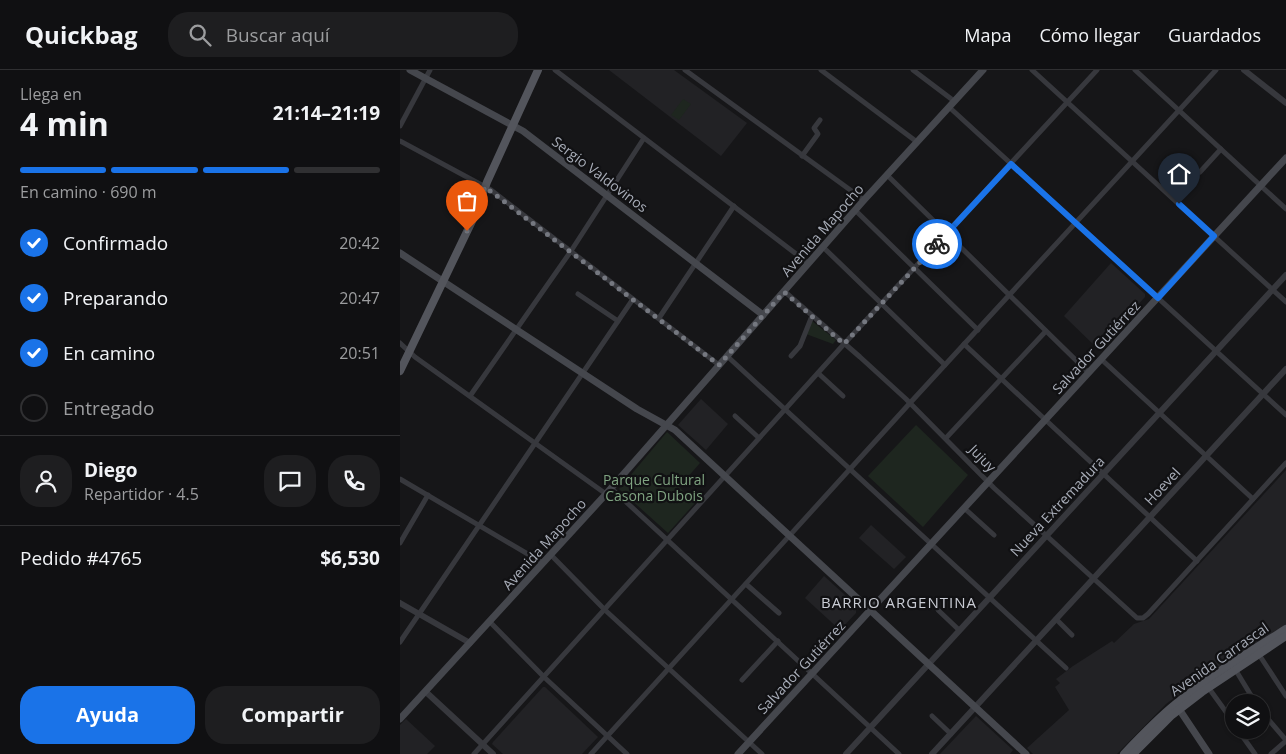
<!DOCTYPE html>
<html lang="es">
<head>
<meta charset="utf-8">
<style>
  :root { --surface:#101012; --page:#1e1e20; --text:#f1f3f6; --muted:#9c9d9f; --line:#303032; --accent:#1a73e8 }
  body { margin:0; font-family:"Open Sans",sans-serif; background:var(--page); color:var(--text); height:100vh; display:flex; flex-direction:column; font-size:19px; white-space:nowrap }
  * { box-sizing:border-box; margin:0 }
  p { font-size:16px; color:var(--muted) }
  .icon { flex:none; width:28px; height:28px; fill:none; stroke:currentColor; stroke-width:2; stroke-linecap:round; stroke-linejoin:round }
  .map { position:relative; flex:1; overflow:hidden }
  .drawer { display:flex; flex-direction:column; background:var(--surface); width:400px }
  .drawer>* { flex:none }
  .tools { position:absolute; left:825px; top:624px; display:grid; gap:10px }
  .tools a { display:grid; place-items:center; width:45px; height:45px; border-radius:50%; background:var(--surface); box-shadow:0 1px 4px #0004,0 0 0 1px var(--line); font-size:25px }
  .pin { position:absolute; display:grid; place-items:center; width:42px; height:42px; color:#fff; margin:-51px -21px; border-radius:50% 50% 50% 0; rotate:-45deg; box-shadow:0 0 5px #0007 }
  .pin .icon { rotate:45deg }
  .courier { position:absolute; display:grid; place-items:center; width:50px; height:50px; margin:-25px; border:4px solid #1a73e8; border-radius:50%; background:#fff; color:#222; box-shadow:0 1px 6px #0007 }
  .summary em { font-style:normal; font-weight:700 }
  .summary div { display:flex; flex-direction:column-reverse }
  .summary { display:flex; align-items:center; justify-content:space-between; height:85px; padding:0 20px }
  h1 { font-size:32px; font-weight:700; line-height:38px }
  .bar { display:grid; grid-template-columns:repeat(4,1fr); gap:8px 5px; align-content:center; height:60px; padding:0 20px }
  .bar i { height:6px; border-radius:4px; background:var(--line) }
  .bar .current { background:var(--accent) }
  .bar p { grid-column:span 4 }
  .line { display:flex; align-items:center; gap:12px; padding:0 20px; border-top:1px solid var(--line) }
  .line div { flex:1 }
  .round { display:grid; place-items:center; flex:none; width:52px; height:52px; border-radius:20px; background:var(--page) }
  ol { padding:0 20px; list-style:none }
  li { display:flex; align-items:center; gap:15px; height:55px }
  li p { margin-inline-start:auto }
  li .icon { padding:5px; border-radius:50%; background:var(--accent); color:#fff; stroke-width:4 }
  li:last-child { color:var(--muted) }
  li i { width:28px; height:28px; border:2px solid var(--line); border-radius:50% }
  .action { display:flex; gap:10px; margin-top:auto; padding:10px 20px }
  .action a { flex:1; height:58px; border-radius:20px; background:var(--accent); color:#fff; font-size:20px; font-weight:700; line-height:58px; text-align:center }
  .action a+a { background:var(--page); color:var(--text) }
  header { display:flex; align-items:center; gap:30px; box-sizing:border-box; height:70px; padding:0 25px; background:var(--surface); border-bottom:1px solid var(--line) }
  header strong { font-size:24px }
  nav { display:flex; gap:28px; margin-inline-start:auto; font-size:18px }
  .search { width:350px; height:45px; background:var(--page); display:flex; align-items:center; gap:12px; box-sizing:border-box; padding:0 18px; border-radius:20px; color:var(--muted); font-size:19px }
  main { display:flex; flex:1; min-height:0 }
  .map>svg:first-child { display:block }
</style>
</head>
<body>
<header>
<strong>Quickbag</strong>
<div class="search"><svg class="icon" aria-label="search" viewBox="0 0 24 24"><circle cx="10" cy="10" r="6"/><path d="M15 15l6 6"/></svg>Buscar aquí</div>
<nav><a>Mapa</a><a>Cómo llegar</a><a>Guardados</a></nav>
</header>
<main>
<section class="drawer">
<div class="summary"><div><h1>4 min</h1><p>Llega en</p></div><em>21:14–21:19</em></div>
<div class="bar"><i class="current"></i><i class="current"></i><i class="current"></i><i></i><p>En camino · 690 m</p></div>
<ol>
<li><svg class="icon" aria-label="check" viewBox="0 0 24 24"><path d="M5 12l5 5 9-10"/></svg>Confirmado<p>20:42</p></li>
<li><svg class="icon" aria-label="check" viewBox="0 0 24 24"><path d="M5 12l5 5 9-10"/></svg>Preparando<p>20:47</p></li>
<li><svg class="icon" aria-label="check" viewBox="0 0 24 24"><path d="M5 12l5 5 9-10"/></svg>En camino<p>20:51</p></li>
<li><i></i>Entregado</li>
</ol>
<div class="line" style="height:90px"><a class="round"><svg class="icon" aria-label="person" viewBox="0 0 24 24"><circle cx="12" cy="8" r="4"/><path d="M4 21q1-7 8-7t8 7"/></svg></a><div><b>Diego</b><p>Repartidor · 4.5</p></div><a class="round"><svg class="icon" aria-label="chat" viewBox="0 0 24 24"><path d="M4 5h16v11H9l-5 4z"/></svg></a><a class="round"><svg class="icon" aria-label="phone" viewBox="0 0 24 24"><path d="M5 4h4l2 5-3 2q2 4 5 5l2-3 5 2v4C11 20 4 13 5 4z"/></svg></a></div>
<div class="line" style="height:65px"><div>Pedido #4765</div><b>$6,530</b></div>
<div class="action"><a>Ayuda</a><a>Compartir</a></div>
</section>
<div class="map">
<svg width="886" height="684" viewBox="0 0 886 684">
  <rect width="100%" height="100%" fill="#161618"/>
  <g fill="#222225">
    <polygon points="209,0 274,0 347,53 321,86"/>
    <polygon points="711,193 745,224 745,227 697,278 664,246"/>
    <polygon points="301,329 328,354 306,380 278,355"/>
    <polygon points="886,400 886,556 802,607 766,634 717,684 633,684 627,678 669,640 655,617 660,613 656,609 673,596 712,571 714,573 734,554 749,549"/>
    <polygon points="471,455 506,487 494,499 459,468"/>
    <polygon points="424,506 456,535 456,543 440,560 405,528"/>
    <polygon points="143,617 145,617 198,667 182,684 103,684 92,674 93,672"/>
    <polygon points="576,646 613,680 610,684 540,684"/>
    <polygon points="6,649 35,676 27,684 0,684 0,655"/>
  </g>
  <g fill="#1e261f">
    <polygon points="283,29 291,34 279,50 271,45"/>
    <polygon points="412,251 436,270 433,274 406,264"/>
    <polygon points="516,355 568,405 523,457 468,406"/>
    <polygon points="267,362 300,393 279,417 295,433 268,463 219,419"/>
  </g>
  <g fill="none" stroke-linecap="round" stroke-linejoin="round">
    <g stroke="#37383d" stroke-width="5">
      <polyline points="155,0 408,193"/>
      <polyline points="285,0 464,130"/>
      <polyline points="421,0 517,72"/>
      <polyline points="513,0 554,31"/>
      <polyline points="632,0 886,232"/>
      <polyline points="735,0 886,139"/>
      <polyline points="549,37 886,345"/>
      <polyline points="0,56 30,0"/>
      <polyline points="0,71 91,120 319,295"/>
      <polyline points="402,86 418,64 414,58 420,50"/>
      <polyline points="800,102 821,79"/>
      <polyline points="487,105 689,303"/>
      <polyline points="455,140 578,260"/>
      <polyline points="423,177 545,295"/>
      <polyline points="384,221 460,287 506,329 594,418 737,548 743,548 748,544 886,393"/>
      <polyline points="178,224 218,251"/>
      <polyline points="259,248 334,136"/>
      <polyline points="0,273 15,287 206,424"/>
      <polyline points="564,274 797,491"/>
      <polyline points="327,286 666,598"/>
      <polyline points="391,286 400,276 412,246"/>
      <polyline points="701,289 853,429"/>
      <polyline points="418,303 443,326"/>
      <polyline points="70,326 171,181 244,68"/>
      <polyline points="335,346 359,368"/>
      <polyline points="546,368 646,261"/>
      <polyline points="0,409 143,493"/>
      <polyline points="211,418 499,684"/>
      <polyline points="564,438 594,465"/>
      <polyline points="0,473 28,425"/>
      <polyline points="151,485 205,540 362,684"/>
      <polyline points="346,514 379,543"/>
      <polyline points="538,540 559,560"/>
      <polyline points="656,549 672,565"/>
      <polyline points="90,552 144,607 227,684"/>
      <polyline points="0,572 233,229"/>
      <polyline points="858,583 886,626"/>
      <polyline points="835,599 855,632"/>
      <polyline points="342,610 378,571"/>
      <polyline points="808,617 834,653"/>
      <polyline points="861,641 886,670"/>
      <polyline points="532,646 551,664"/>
      <polyline points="838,660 855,684"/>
      <polyline points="74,684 444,274 697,0"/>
      <polyline points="191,684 510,333 816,0"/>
      <polyline points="871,684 886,671"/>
    </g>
    <g stroke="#37383d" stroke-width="6">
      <polyline points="844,0 886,33"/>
      <polyline points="0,533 70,573"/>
      <polyline points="26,622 93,684"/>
      <polyline points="446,684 886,205"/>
      <polyline points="532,684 886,299"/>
    </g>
    <g stroke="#45474d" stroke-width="7">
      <polyline points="10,0 123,61 363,245"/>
      <polyline points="0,183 237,339 275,360 626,684"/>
      <polyline points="777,636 809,684"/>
      <polyline points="0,649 206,424 464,130 583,0"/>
      <polyline points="338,684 886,88"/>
    </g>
    <g stroke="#53555c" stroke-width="8">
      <polyline points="0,301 74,147 87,112 138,0"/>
      <path d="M724,684C741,666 758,648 777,633C811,605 849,582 886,559"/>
      <polyline points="733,684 772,645 802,622 886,566"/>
    </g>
  </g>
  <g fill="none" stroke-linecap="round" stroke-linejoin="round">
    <polyline stroke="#757880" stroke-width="5" stroke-dasharray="0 9" points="67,161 85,117 319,295 384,222 444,274 537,174"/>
    <polyline stroke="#1a73e8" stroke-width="6" points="537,174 611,94 758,228 814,166 779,134"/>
  </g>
  <g text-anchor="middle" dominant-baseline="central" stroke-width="4.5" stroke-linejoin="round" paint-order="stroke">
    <g font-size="14" fill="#a8adb8" stroke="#111113">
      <text transform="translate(200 104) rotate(37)">Sergio Valdovinos</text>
      <text transform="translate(422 160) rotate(-49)">Avenida Mapocho</text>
      <text transform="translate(696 277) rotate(-47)">Salvador Gutiérrez</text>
      <text transform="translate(583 388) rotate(46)">Jujuy</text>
      <text transform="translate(762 416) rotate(-47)">Hoevel</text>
      <text transform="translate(657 436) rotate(-47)">Nueva Extremadura</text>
      <text transform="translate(144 474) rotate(-48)">Avenida Mapocho</text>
      <text transform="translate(819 589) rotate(-35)">Avenida Carrascal</text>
      <text transform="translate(401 597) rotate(-47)">Salvador Gutiérrez</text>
    </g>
    <g font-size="14" fill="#7fa381" stroke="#111113">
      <text x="254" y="409">Parque Cultural<tspan x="254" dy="16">Casona Dubois</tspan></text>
    </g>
    <g font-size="15" letter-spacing="1" fill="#c9ccd4" stroke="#111113">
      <text x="499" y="532">BARRIO ARGENTINA</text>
    </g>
  </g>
</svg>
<div class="tools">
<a><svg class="icon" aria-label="layers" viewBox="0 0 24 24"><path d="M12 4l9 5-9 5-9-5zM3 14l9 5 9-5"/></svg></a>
</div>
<div class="pin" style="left:67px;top:161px;background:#ea580c"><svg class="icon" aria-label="bag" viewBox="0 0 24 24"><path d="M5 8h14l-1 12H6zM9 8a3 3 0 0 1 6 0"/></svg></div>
<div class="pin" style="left:779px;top:134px;background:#1f2937"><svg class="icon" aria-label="home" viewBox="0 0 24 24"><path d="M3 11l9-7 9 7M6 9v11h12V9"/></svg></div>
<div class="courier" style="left:537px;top:174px"><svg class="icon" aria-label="bike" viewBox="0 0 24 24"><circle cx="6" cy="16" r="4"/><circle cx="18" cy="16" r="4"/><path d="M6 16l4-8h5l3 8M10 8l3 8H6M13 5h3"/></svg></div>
</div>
</main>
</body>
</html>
